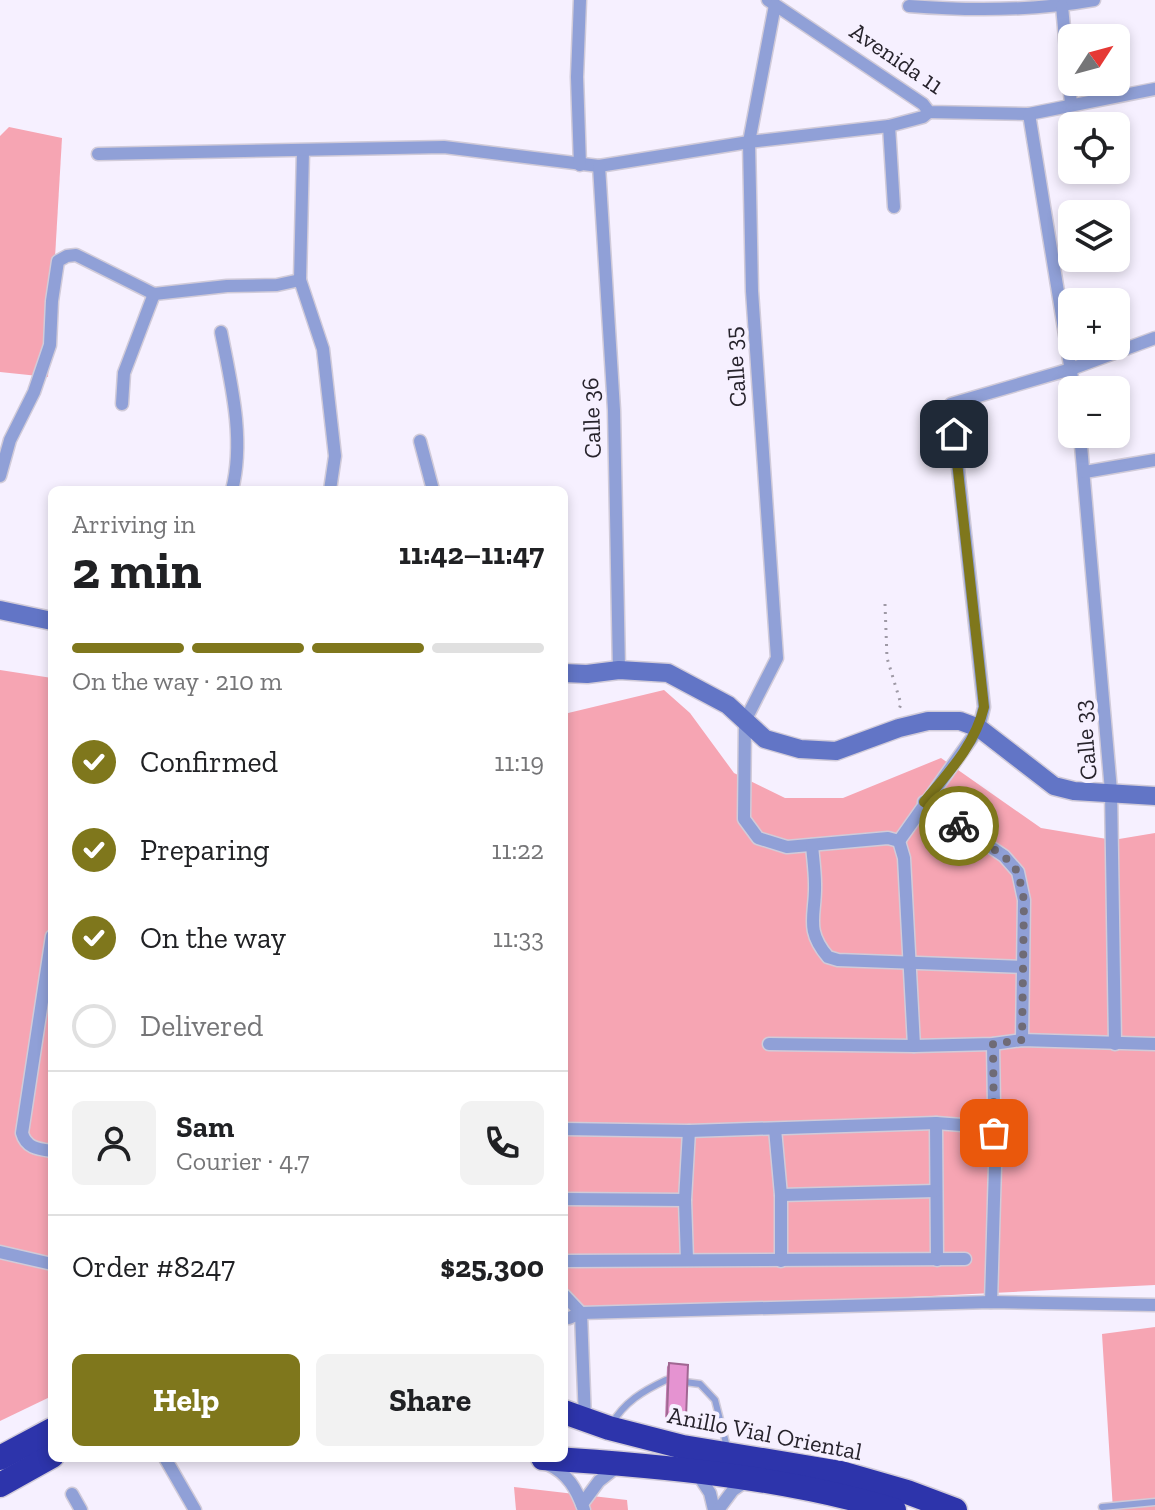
<!DOCTYPE html>
<html lang="en">
<head>
<meta charset="utf-8">
<style>
  :root { --surface:#fff; --page:#f2f2f2; --text:#202124; --muted:#757577; --line:#e0e0e0; --accent:#7f771c }
  body { margin:0; font-family:"Zilla Slab",serif; background:var(--page); color:var(--text); height:100vh; display:flex; flex-direction:column; font-size:30px; white-space:nowrap }
  * { box-sizing:border-box; margin:0 }
  p { font-size:26px; color:var(--muted) }
  .icon { flex:none; width:44px; height:44px; fill:none; stroke:currentColor; stroke-width:2; stroke-linecap:round; stroke-linejoin:round }
  .map { position:relative; flex:1; overflow:hidden }
  .side { position:absolute; left:48px; top:486px; width:520px; height:976px; display:flex; flex-direction:column; background:var(--surface); border-radius:12px; box-shadow:0 4px 12px #0003 }
  .side>* { flex:none }
  .needle { width:52px; rotate:54deg }
  .controls { position:absolute; left:1058px; top:24px; display:grid; gap:16px }
  .controls a { display:grid; place-items:center; width:72px; height:72px; border-radius:12px; background:var(--surface); box-shadow:0 4px 12px #0003; font-size:40px }
  .pin { position:absolute; display:grid; place-items:center; width:68px; height:68px; color:#fff; margin:-34px; border-radius:16px; box-shadow:0 4px 12px #0006 }
  .courier { position:absolute; display:grid; place-items:center; width:80px; height:80px; margin:-40px; border:6px solid #7f771c; border-radius:50%; background:#fff; color:#222; box-shadow:0 2px 10px #0007 }
  .overview em { font-style:normal; font-weight:800 }
  .overview div { display:flex; flex-direction:column-reverse }
  .overview { display:flex; align-items:center; justify-content:space-between; height:136px; padding:0 24px }
  h1 { font-size:52px; font-weight:800; line-height:60px }
  .bar { display:grid; grid-template-columns:repeat(4,1fr); gap:12px 8px; align-content:center; height:96px; padding:0 24px }
  .bar i { height:10px; border-radius:6px; background:var(--line) }
  .bar .current { background:var(--accent) }
  .bar p { grid-column:span 4 }
  .line { display:flex; align-items:center; gap:20px; padding:0 24px; border-top:2px solid var(--line) }
  .line div { flex:1 }
  .round { display:grid; place-items:center; flex:none; width:84px; height:84px; border-radius:12px; background:var(--page) }
  ol { padding:0 24px; list-style:none }
  li { display:flex; align-items:center; gap:24px; height:88px }
  li p { margin-inline-start:auto }
  li .icon { padding:8px; border-radius:50%; background:var(--accent); color:#fff; stroke-width:4 }
  li:last-child { color:var(--muted) }
  li i { width:44px; height:44px; border:4px solid var(--line); border-radius:50% }
  .cta { display:flex; gap:16px; margin-top:auto; padding:16px 24px }
  .cta a { flex:1; height:92px; border-radius:12px; background:var(--accent); color:#fff; font-size:32px; font-weight:800; line-height:92px; text-align:center }
  .cta a+a { background:var(--page); color:var(--text) }
  .map>svg:first-child { display:block }
</style>
</head>
<body>
<div class="map">
<svg width="1155" height="1510" viewBox="0 0 1155 1510">
  <rect width="100%" height="100%" fill="#f6f0ff"/>
  <g fill="#f6a5b3">
    <polygon points="9,127 62,138 48,377 0,372 0,136"/>
    <polygon points="0,670 52,678 52,1396 0,1421"/>
    <polygon points="664,690 690,713 734,773 785,798 843,798 941,758 1041,828 1113,840 1155,833 1155,1285 564,1314 564,714"/>
    <polygon points="1155,1327 1155,1510 1113,1510 1102,1334"/>
    <polygon points="514,1487 627,1500 628,1510 516,1510"/>
  </g>
  <g fill="none" stroke-linecap="round" stroke-linejoin="round">
    <defs>
      <g id="lane">
        <polyline points="685,1382 700,1384 715,1400 727,1447"/>
        <path d="M611,1425C624,1402 643,1391 666,1380"/>
        <polyline points="1102,1507 1155,1502"/>
      </g>
      <g id="street">
        <polyline points="768,0 923,104 929,112 1029,114 1155,89"/>
        <polyline points="775,5 749,142 752,291 777,658 745,721 744,819 758,838 787,847 888,838 899,841"/>
        <path d="M909,6C971,11 1033,11 1094,0"/>
        <polyline points="1062,6 1071,104"/>
        <polyline points="1029,114 1074,390"/>
        <polyline points="889,126 894,207"/>
        <polyline points="303,151 300,280 323,349 335,456 330,490"/>
        <polyline points="98,154 444,147 599,166 749,142 889,126 923,117 929,112"/>
        <polyline points="580,165 577,77 580,0"/>
        <polyline points="599,166 614,410 619,670"/>
        <path d="M221,332C231,383 245,439 232,490"/>
        <polyline points="122,404 124,373 154,294"/>
        <polyline points="1080,434 1111,791 1115,1044"/>
        <polyline points="420,441 433,490"/>
        <polyline points="1085,472 1155,460"/>
        <polyline points="0,476 10,440 34,392 50,345 52,301 58,261 67,256 76,255 154,294 227,286 277,285 300,280"/>
        <polyline points="924,802 1004,856 1018,872 1024,900 1022,1040"/>
        <polyline points="899,841 979,728 984,707 951,404 1071,369 1155,338"/>
        <polyline points="899,841 904,858 914,1046"/>
        <path d="M812,845C813,858 815,871 815,884C816,915 804,929 828,957L838,960L1022,967"/>
        <path d="M52,936L22,1133C26,1148 38,1149 52,1151"/>
        <polyline points="769,1044 914,1046 993,1044 1022,1040 1155,1044"/>
        <polyline points="936,1123 937,1260"/>
        <polyline points="564,1129 689,1131 936,1123 962,1125"/>
        <polyline points="775,1129 781,1195 781,1261"/>
        <polyline points="781,1195 935,1191"/>
        <polyline points="564,1199 685,1200"/>
        <polyline points="0,1252 52,1264"/>
        <polyline points="687,1260 685,1200 689,1131"/>
        <polyline points="564,1261 965,1259"/>
        <polyline points="564,1295 581,1313 585,1420"/>
        <polyline points="991,1302 995,1166 993,1044"/>
        <polyline points="569,1318 581,1313 991,1302 1155,1305"/>
        <polyline points="165,1458 195,1510"/>
        <path d="M547,1464C568,1473 577,1490 584,1510"/>
        <polyline points="697,1473 710,1493 714,1510"/>
        <polyline points="72,1494 81,1510"/>
        <polyline points="582,1504 599,1481 618,1466"/>
        <polyline points="718,1510 733,1490 746,1481"/>
      </g>
      <g id="secondary">
        <polyline points="0,610 52,621"/>
        <polyline points="564,673 587,674 619,670 668,673 728,705 765,739 800,749 836,751 899,728 928,721 960,721 979,728 1054,786 1074,791 1155,796"/>
      </g>
      <g id="highway">
        <polyline points="564,1412 609,1428 683,1447 841,1473 907,1492 955,1510"/>
        <polyline points="0,1458 52,1430"/>
        <path d="M543,1458C661,1466 780,1476 894,1510"/>
        <polyline points="0,1485 52,1456"/>
      </g>
    </defs>
    <use href="#lane" stroke="#d1cbd9" stroke-width="9"/>
    <use href="#street" stroke="#d1cbd9" stroke-width="15"/>
    <use href="#secondary" stroke="#d1cbd9" stroke-width="21"/>
    <use href="#highway" stroke="#d1cbd9" stroke-width="27"/>
    <polyline stroke="#9e99a5" stroke-width="3" stroke-dasharray="2 6" stroke-linecap="butt" points="885,604 887,658 901,704 898,712"/>
    <use href="#lane" stroke="#90a0d7" stroke-width="6"/>
    <use href="#street" stroke="#90a0d7" stroke-width="12"/>
    <use href="#secondary" stroke="#6275c6" stroke-width="18"/>
    <use href="#highway" stroke="#2d34ab" stroke-width="24"/>
  </g>
  <polygon fill="#c57eb4" points="669,1363 686,1418 683,1422 665,1419 667,1367"/>
  <polygon fill="#a06792" points="667,1416 686,1418 683,1422 665,1419"/>
  <polygon fill="#e593d1" stroke="#a06792" stroke-width="2" points="669,1363 688,1365 686,1418 667,1416"/>
  <g fill="none" stroke-linecap="round" stroke-linejoin="round">
    <polyline stroke="#6f6b76" stroke-width="8" stroke-dasharray="0 14.4" points="959,826 1004,856 1018,872 1024,900 1022,1040 993,1044 994,1133"/>
    <path stroke="#7f771c" stroke-width="10" d="M954,434L984,707C975,745 948,773 924,802L959,826"/>
  </g>
  <g text-anchor="middle" dominant-baseline="central" stroke-width="8" stroke-linejoin="round" paint-order="stroke">
    <g font-size="24" fill="#27232c" stroke="#f6f0ff">
      <text transform="translate(897 58) rotate(34)">Avenida 11</text>
      <text transform="translate(735 367) rotate(-94)">Calle 35</text>
      <text transform="translate(591 418) rotate(-92)">Calle 36</text>
      <text transform="translate(1085 740) rotate(-95)">Calle 33</text>
      <text transform="translate(765 1433) rotate(11)">Anillo Vial Oriental</text>
    </g>
  </g>
</svg>
<div class="controls">
<a><svg class="needle" viewBox="-14 -14 28 28"><path d="M0-13l5 13h-10z" fill="#e53935"/><path d="M0 13l5-13h-10z" fill="#757577"/></svg></a>
<a><svg class="icon" aria-label="locate" viewBox="0 0 24 24"><circle cx="12" cy="12" r="6"/><path d="M12 2v4M12 18v4M2 12h4M18 12h4"/></svg></a>
<a><svg class="icon" aria-label="layers" viewBox="0 0 24 24"><path d="M12 4l9 5-9 5-9-5zM3 14l9 5 9-5"/></svg></a>
<a>+</a>
<a>−</a>
</div>
<div class="pin" style="left:994px;top:1133px;background:#ea580c"><svg class="icon" aria-label="bag" viewBox="0 0 24 24"><path d="M5 8h14l-1 12H6zM9 8a3 3 0 0 1 6 0"/></svg></div>
<div class="pin" style="left:954px;top:434px;background:#1f2937"><svg class="icon" aria-label="home" viewBox="0 0 24 24"><path d="M3 11l9-7 9 7M6 9v11h12V9"/></svg></div>
<div class="courier" style="left:959px;top:826px"><svg class="icon" aria-label="bike" viewBox="0 0 24 24"><circle cx="6" cy="16" r="4"/><circle cx="18" cy="16" r="4"/><path d="M6 16l4-8h5l3 8M10 8l3 8H6M13 5h3"/></svg></div>
<section class="side">
<div class="overview"><div><h1>2 min</h1><p>Arriving in</p></div><em>11:42–11:47</em></div>
<div class="bar"><i class="current"></i><i class="current"></i><i class="current"></i><i></i><p>On the way · 210 m</p></div>
<ol>
<li><svg class="icon" aria-label="check" viewBox="0 0 24 24"><path d="M5 12l5 5 9-10"/></svg>Confirmed<p>11:19</p></li>
<li><svg class="icon" aria-label="check" viewBox="0 0 24 24"><path d="M5 12l5 5 9-10"/></svg>Preparing<p>11:22</p></li>
<li><svg class="icon" aria-label="check" viewBox="0 0 24 24"><path d="M5 12l5 5 9-10"/></svg>On the way<p>11:33</p></li>
<li><i></i>Delivered</li>
</ol>
<div class="line" style="height:144px"><a class="round"><svg class="icon" aria-label="person" viewBox="0 0 24 24"><circle cx="12" cy="8" r="4"/><path d="M4 21q1-7 8-7t8 7"/></svg></a><div><b>Sam</b><p>Courier · 4.7</p></div><a class="round"><svg class="icon" aria-label="phone" viewBox="0 0 24 24"><path d="M5 4h4l2 5-3 2q2 4 5 5l2-3 5 2v4C11 20 4 13 5 4z"/></svg></a></div>
<div class="line" style="height:104px"><div>Order #8247</div><b>$25,300</b></div>
<div class="cta"><a>Help</a><a>Share</a></div>
</section>
</div>
</body>
</html>
